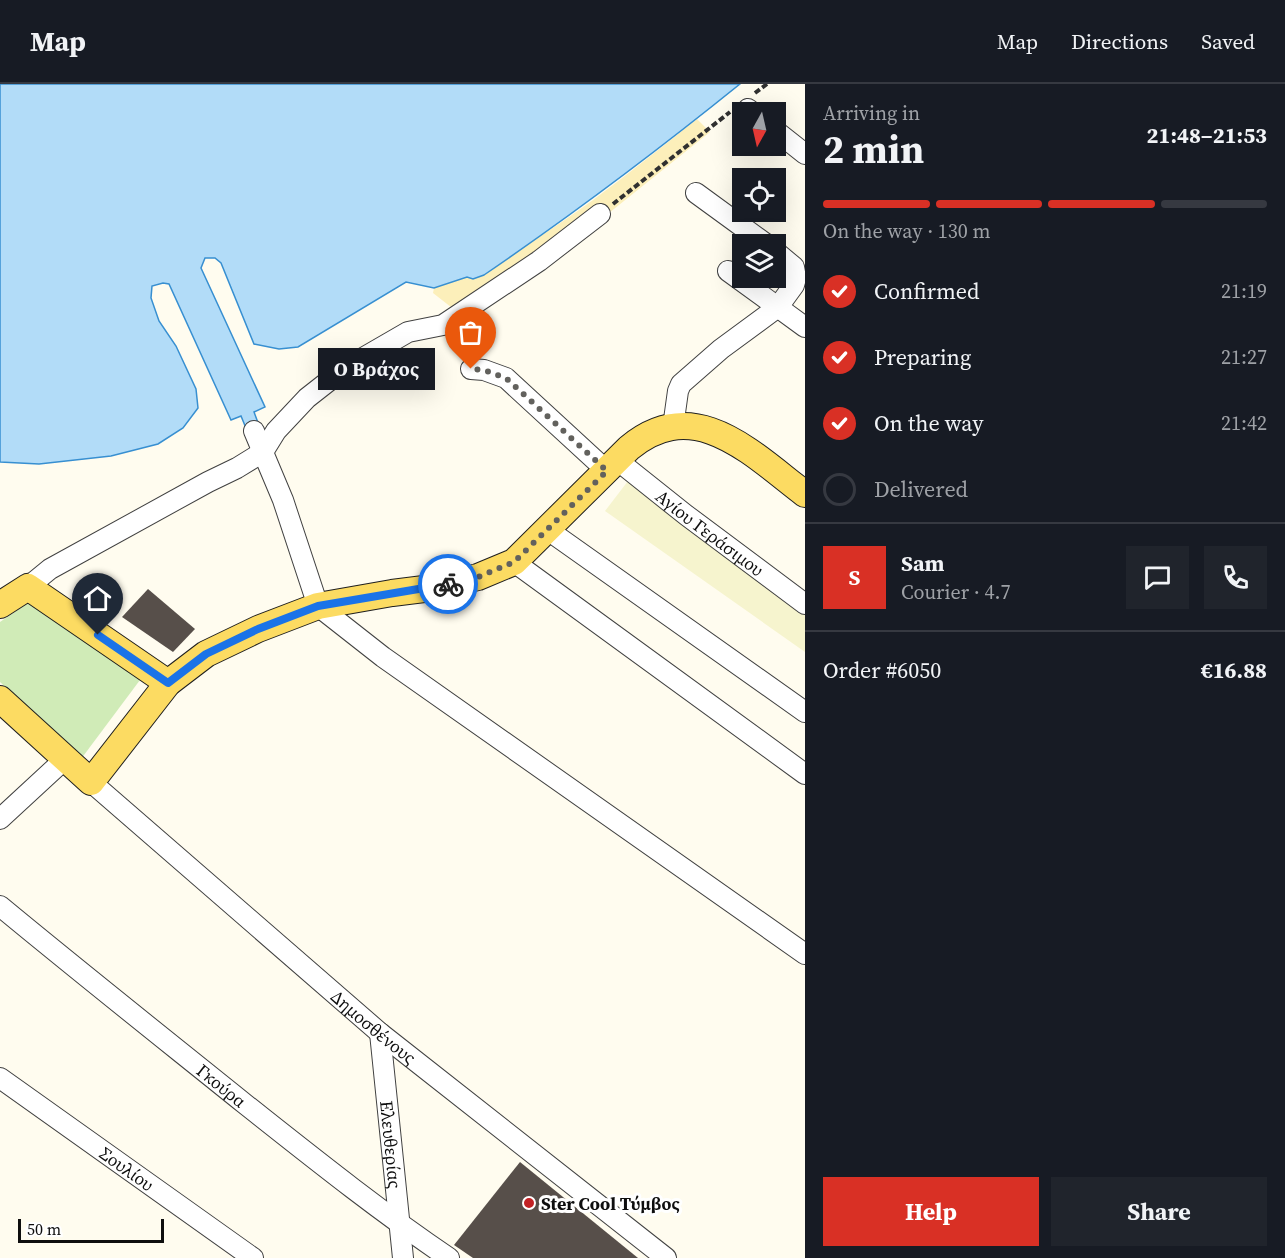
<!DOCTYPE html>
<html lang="en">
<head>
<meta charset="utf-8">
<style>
  :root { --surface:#171b24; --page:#20242c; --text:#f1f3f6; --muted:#9ea1a6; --line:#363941; --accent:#d93025 }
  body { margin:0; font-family:"Source Serif 4",serif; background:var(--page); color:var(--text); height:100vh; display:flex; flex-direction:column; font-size:22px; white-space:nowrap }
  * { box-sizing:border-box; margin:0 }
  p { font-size:20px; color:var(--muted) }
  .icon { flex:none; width:33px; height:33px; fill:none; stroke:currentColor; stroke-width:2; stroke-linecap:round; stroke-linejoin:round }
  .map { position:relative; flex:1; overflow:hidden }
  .sheet { display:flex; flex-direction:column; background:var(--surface); width:480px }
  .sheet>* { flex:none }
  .needle { width:39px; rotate:188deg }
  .controls { position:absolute; left:732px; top:18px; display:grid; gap:12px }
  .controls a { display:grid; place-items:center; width:54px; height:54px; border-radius:0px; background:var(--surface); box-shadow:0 6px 24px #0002; font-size:30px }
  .scale { position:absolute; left:18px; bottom:15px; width:146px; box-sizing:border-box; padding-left:6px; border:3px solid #0e0e0e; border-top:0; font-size:16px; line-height:21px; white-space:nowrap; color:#0e0e0e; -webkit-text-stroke:4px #fff; paint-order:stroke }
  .pin { position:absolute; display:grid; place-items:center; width:51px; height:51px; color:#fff; margin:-62px -26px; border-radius:50% 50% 50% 0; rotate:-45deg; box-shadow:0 0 6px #0007 }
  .pin .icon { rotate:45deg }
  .courier { position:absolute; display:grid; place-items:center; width:60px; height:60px; margin:-30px; border:4px solid #1a73e8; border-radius:50%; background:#fff; color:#222; box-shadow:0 2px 8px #0007 }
  .bubble { position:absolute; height:42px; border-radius:0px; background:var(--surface); box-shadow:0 6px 24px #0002; font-size:20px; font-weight:700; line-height:42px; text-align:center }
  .summary em { font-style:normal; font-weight:700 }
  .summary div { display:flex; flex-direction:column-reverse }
  .summary { display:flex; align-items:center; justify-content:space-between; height:102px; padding:0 18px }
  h1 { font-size:39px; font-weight:700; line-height:45px }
  .bar { display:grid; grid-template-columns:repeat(4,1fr); gap:9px 6px; align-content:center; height:72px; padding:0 18px }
  .bar i { height:8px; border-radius:4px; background:var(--line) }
  .bar .on { background:var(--accent) }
  .bar p { grid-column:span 4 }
  .line { display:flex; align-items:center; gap:15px; padding:0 18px; border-top:2px solid var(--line) }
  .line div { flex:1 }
  .round { display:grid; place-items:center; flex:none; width:63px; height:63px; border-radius:0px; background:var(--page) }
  ol { padding:0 18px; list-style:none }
  li { display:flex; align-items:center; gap:18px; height:66px }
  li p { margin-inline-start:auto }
  li .icon { padding:6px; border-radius:50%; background:var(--accent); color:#fff; stroke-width:4 }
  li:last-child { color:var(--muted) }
  li i { width:33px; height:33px; border:3px solid var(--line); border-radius:50% }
  .primary-button { display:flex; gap:12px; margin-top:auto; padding:12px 18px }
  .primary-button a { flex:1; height:69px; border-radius:0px; background:var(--accent); color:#fff; font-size:24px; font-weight:700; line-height:69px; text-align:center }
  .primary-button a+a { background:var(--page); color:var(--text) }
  header { display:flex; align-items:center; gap:36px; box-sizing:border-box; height:84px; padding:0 30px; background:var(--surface); border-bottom:2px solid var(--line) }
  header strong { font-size:28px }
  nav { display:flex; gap:33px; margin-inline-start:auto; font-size:21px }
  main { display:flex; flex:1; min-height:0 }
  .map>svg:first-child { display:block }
</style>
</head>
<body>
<header>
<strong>Map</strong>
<nav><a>Map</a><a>Directions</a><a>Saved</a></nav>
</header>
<main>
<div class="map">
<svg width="805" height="1174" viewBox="0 0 805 1174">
  <rect width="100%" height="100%" fill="#fffcef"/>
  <polygon fill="#f6f4ce" points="628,397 805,522 805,568 605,427"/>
  <polygon fill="#d0ebb7" points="31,517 140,596 81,675 0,598 0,538"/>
  <path fill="#fcefba" d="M697,35L710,48L604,133L456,227L433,209L434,204C531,172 617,98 697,35Z"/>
  <path fill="#b2dcf8" stroke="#378fd1" stroke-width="1.5" d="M0,0H740C657,67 572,131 484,191L473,195L467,193L434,204L406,198L298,263L279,265L254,260L221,179L215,174H205L201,184L265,323L254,328L260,344L248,349L241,332L231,336L169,200L163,199L152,202L151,214L159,237L176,262L196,305L198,324L183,344L158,360L111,372L39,380L0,378Z"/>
  <g fill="#574f4a">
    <polygon points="148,505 195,545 173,568 122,533"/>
    <polygon points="520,1078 638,1174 473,1174 454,1161"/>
  </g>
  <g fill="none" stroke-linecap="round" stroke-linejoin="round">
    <defs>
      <g id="minor">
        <polyline points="748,25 752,28"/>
        <polyline points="776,47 805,70"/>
        <polyline points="696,109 766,160"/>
        <polyline points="728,187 805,243"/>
        <polyline points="471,285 484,286 506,294 607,387"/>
        <polyline points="673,343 678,307 681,300 721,265 778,223 794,201 796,194 794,183 776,168"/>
        <polyline points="254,347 283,416 318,522 383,573 805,870"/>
        <path id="s1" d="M617,376L686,431L805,520"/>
        <polyline points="548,446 805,628"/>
        <polyline points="514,478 805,690"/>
        <polyline points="28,503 50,485 208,398 237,384 263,368 276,347 307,314 344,285 408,248 443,241 539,177 600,130"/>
        <path id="s2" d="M91,698L380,949L666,1174"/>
        <polyline points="0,735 65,675"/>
        <path id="s3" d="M0,822C81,889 163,954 245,1020C312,1073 378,1126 449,1174"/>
        <path id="s4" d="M380,949L403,1174"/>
        <path id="s5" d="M0,994L253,1174"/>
      </g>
      <g id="major">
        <polyline points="0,521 28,503 168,599"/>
        <path d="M0,615L91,698L168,599L206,570L258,545L318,522L392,509L432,504L478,493L514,478L629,364C695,309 752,370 805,410"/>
      </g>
    </defs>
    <use href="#minor" stroke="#414141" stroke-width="22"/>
    <use href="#major" stroke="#1f1f1f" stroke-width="28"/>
    <g stroke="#303030" stroke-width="4" stroke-dasharray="6 3" stroke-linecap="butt">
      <polyline points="755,9 767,0"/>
      <polyline points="613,120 730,28"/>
    </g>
    <use href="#minor" stroke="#fff" stroke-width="20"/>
    <use href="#major" stroke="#fcdb62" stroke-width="26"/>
  </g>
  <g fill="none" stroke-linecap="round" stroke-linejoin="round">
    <polyline stroke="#62615d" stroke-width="6" stroke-dasharray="0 10.8" points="448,500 478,493 514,478 607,387 506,294 484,286 471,285"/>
    <polyline stroke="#1a73e8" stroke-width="8" points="98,551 168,599 206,570 258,545 318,522 448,500"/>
  </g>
  <circle fill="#c22225" stroke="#fff" stroke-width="2" cx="529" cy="1119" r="6"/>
  <g text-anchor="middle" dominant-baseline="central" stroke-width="6" stroke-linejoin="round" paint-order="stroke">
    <g font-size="18" fill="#0e0e0e" stroke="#fff">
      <text stroke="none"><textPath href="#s1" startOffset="118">Αγίου Γεράσιμου</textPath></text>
      <text stroke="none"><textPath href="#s2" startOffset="374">Δημοσθένους</textPath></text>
      <text stroke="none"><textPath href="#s3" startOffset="285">Γκούρα</textPath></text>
      <text stroke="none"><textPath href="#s4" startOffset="112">Ελευθερίας</textPath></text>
      <text stroke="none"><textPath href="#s5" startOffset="156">Σουλίου</textPath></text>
    </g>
    <g font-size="18" font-weight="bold" fill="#0e0e0e" stroke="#fff" text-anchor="start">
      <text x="541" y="1119">Ster Cool Τύμβος</text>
    </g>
  </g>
</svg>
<div class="controls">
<a><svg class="needle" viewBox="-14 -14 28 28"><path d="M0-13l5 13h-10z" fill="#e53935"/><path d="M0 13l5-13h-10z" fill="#9ea1a6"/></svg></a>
<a><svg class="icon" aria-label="locate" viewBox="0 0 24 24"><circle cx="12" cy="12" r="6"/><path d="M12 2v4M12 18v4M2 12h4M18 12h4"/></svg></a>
<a><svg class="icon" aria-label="layers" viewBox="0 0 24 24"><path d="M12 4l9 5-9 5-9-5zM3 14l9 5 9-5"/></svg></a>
</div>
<div class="scale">50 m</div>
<div class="pin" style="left:471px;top:285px;background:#ea580c"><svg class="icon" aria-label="bag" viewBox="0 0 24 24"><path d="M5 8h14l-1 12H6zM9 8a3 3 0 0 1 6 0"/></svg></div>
<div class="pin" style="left:98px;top:551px;background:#1f2937"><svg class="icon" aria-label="home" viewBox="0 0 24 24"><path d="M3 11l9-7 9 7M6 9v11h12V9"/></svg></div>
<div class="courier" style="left:448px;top:500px"><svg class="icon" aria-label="bike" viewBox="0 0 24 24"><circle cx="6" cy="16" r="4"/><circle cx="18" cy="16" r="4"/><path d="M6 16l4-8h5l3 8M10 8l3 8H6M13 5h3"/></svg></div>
<div class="bubble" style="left:318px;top:264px;width:117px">Ο Βράχος</div>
</div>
<section class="sheet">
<div class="summary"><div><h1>2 min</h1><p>Arriving in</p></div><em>21:48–21:53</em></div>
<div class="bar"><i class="on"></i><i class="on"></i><i class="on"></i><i></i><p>On the way · 130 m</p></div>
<ol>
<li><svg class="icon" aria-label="check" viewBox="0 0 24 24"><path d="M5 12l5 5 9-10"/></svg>Confirmed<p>21:19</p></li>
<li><svg class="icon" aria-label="check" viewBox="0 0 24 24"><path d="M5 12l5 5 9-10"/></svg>Preparing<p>21:27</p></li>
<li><svg class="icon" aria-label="check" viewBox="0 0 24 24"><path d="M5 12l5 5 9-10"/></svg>On the way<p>21:42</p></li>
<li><i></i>Delivered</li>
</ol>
<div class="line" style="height:108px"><b class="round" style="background:var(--accent);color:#fff">S</b><div><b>Sam</b><p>Courier · 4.7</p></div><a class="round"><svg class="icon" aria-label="chat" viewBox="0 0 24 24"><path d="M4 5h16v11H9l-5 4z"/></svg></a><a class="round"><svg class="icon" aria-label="phone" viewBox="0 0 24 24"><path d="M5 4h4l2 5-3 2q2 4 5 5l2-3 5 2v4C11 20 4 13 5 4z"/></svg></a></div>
<div class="line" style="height:78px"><div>Order #6050</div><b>€16.88</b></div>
<div class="primary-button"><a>Help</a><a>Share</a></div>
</section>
</main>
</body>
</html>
